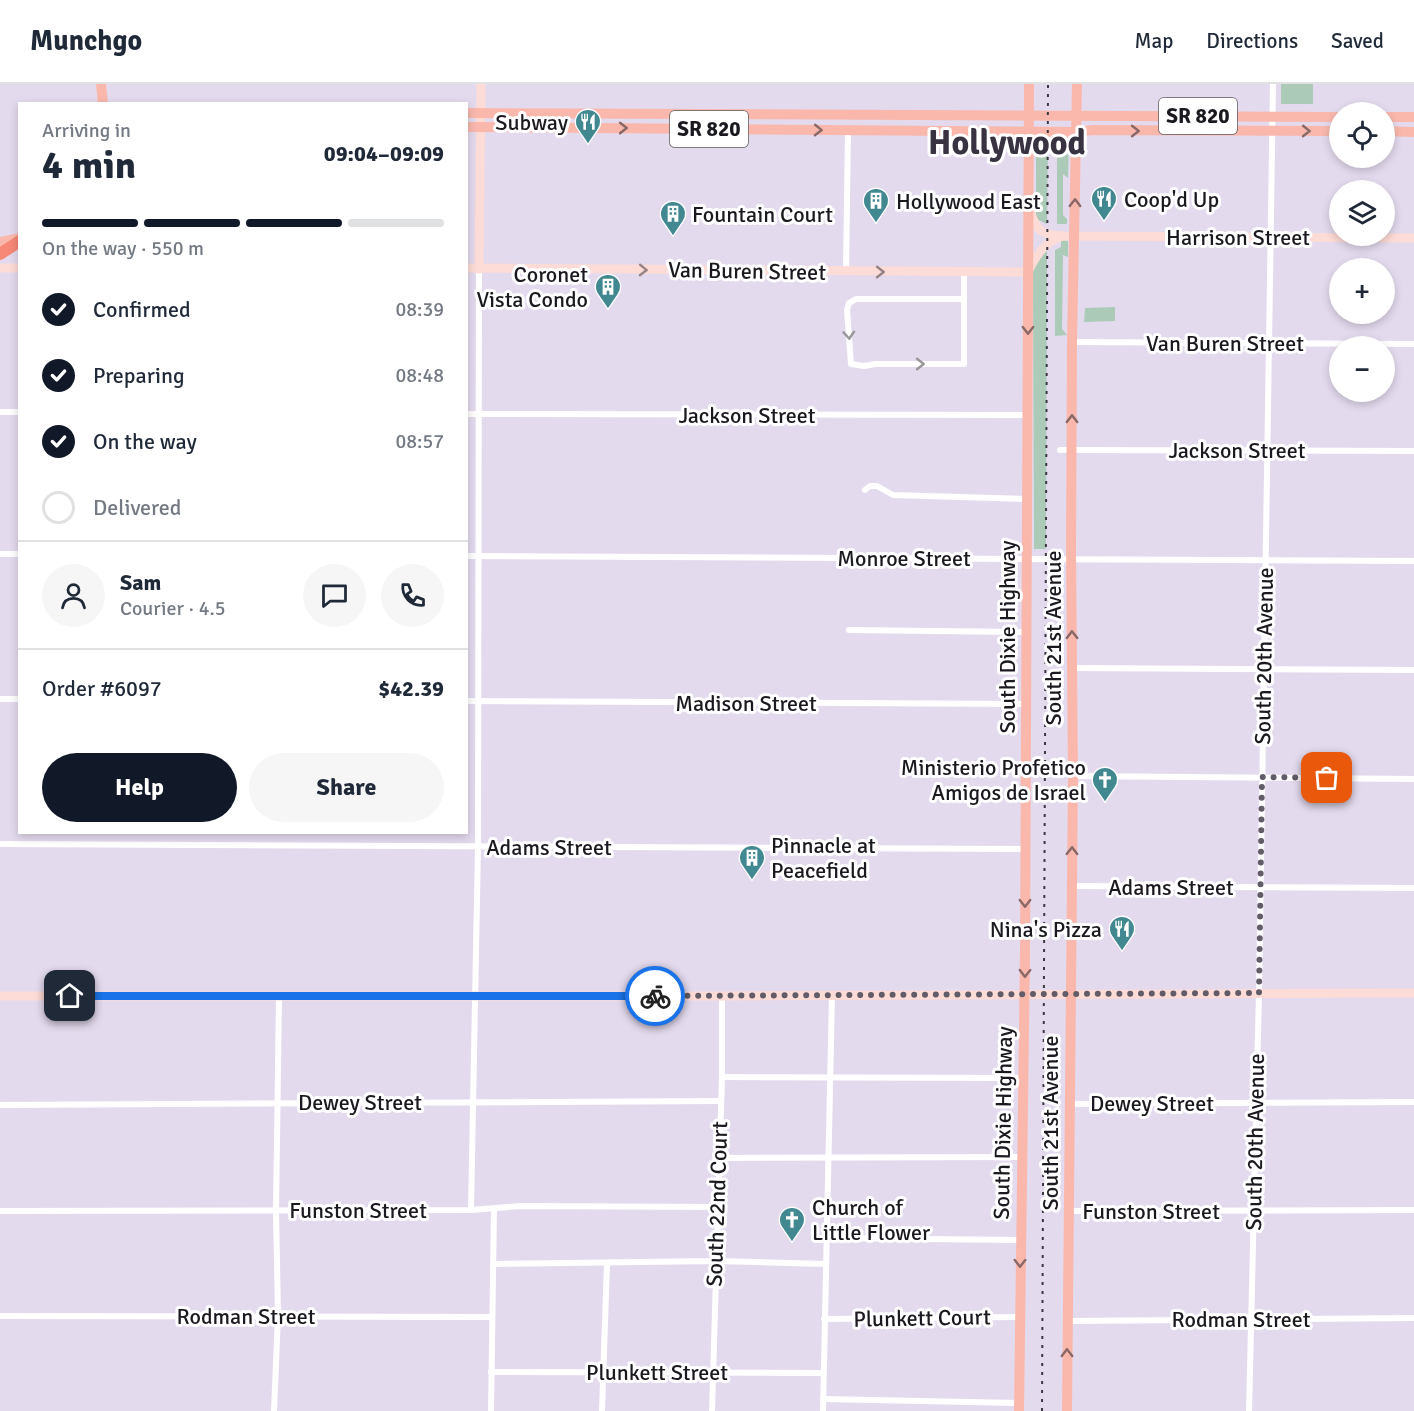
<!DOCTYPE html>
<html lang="en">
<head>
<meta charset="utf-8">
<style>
  :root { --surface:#fff; --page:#f6f6f7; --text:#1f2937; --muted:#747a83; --line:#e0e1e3; --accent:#111827 }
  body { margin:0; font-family:Signika,sans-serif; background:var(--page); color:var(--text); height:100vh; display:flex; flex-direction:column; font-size:22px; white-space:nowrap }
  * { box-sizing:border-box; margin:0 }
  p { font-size:20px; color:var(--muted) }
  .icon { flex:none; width:33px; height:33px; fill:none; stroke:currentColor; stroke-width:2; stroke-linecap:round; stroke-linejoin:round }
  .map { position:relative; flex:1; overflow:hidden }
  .sheet { position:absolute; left:18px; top:18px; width:450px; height:732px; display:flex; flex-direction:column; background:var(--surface); border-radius:0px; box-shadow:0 3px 9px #0003 }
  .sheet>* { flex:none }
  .buttons { position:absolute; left:1329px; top:18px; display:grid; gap:12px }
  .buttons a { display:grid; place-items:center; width:66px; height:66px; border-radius:50%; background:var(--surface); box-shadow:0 3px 9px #0003; font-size:30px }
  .pin { position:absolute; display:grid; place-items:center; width:51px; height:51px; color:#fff; margin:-26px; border-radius:12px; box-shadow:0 3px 9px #0006 }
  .courier { position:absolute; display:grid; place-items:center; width:60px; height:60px; margin:-30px; border:4px solid #1a73e8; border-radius:50%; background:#fff; color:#222; box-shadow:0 2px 8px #0007 }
  .summary em { font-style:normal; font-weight:700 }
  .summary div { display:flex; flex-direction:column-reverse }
  .summary { display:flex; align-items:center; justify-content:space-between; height:102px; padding:0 24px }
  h1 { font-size:39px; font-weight:700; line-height:45px }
  .bar { display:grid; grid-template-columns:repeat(4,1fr); gap:9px 6px; align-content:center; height:72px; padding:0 24px }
  .bar i { height:8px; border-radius:4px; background:var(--line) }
  .bar .current { background:var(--accent) }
  .bar p { grid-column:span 4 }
  .line { display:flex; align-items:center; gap:15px; padding:0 24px; border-top:2px solid var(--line) }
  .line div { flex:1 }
  .round { display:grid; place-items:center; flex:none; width:63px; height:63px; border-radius:32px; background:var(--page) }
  ol { padding:0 24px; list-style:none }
  li { display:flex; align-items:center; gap:18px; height:66px }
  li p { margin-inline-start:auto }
  li .icon { padding:6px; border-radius:50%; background:var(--accent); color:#fff; stroke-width:4 }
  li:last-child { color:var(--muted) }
  li i { width:33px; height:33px; border:3px solid var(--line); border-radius:50% }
  .primary-button { display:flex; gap:12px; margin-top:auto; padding:12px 24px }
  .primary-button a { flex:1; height:69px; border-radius:36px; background:var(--accent); color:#fff; font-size:24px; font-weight:700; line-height:69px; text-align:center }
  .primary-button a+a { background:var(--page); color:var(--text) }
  header { display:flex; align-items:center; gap:36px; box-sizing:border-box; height:84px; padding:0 30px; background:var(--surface); border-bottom:2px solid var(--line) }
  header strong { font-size:28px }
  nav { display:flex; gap:33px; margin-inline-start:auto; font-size:21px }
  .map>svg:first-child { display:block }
</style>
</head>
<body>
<header>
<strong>Munchgo</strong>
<nav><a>Map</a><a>Directions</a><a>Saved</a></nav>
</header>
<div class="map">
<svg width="1414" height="1327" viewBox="0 0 1414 1327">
  <rect width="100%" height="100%" fill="#e4daee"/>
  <g fill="#abcab8">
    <rect x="1281" y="0" width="32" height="20"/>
    <polygon points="1039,57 1048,57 1047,140 1036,135 1036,59"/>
    <polygon points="1057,57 1069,57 1068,94 1063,90 1063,131 1067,135 1067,140 1057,140"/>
    <polygon points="1061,156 1068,157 1068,173 1063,171 1062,245 1067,251 1055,252 1055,166 1061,163"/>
    <polygon points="1047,165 1046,465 1034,465 1033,183"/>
    <polygon points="1115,223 1115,237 1084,238 1085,224"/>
  </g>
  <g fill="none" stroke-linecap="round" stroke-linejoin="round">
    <g stroke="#fff" stroke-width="6">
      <polyline points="846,188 848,46"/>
      <polyline points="964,188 964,280 875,280 864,282 851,280 847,226 849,219 856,215 964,215"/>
      <polyline points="1072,258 1414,260"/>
      <polyline points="0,328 20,328"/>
      <polyline points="466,330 1027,331"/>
      <polyline points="1060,366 1414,367"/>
      <polyline points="865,406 870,402 877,402 893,411 1027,415"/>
      <polyline points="0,470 20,470"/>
      <polyline points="466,472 1414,477"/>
      <polyline points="849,546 1027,548"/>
      <polyline points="1073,584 1414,586"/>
      <polyline points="0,615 20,615"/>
      <polyline points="466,617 1026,620"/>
      <polyline points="1073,692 1414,695"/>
      <polyline points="0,760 1026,765"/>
      <polyline points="1071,802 1414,804"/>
      <polyline points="722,993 1023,994"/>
      <polyline points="1070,1020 1414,1018"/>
      <polyline points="0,1021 720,1017"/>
      <polyline points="720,1074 1021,1073"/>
      <polyline points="471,1126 478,763 479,185"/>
      <polyline points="0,1127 471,1126 521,1122 717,1123"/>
      <polyline points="1069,1127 1414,1126"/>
      <polyline points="827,1154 1020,1156"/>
      <polyline points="494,1180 716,1177 826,1180"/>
      <polyline points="0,1232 492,1233"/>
      <polyline points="824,1235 1019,1233"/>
      <polyline points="1067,1237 1414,1234"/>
      <polyline points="491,1288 823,1289"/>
      <polyline points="823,1315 1019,1319"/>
      <polyline points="274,1327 278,1231 276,1127 279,913"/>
      <polyline points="491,1327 494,1124"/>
      <polyline points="602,1327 607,1179"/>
      <polyline points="712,1327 722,993 722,912"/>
      <polyline points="823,1327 832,911"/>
      <polyline points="1249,1327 1259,909 1273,0"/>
    </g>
    <g stroke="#fddbd6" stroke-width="9">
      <path d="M1030,127C1037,148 1041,150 1062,152L1414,154"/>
      <polyline points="0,184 20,184"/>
      <path d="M466,184L1028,188C1036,171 1044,159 1062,152"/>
      <polyline points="479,185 481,0"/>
      <polyline points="0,912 722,912 1414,909"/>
    </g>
    <g stroke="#fab8ad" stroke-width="10">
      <polyline points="101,0 103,20"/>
      <polyline points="466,29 1340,33"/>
      <polyline points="1384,33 1414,33"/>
      <polyline points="466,43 1076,48 1093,46 1340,47"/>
      <polyline points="1384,47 1414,48"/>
      <polyline points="0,158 20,154"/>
      <polyline points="1019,1327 1025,868 1029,0"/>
      <polyline points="1067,1327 1073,692 1071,467 1072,258 1077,0"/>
    </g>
    <polyline stroke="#f78877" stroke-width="12" points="0,170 20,157"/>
    <polyline stroke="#3b3740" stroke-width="2" stroke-dasharray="3 6" stroke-linecap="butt" points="1042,1327 1048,0"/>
  </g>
  <defs><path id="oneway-chevron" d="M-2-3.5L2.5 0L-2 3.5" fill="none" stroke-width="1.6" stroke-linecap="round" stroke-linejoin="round" transform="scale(1.5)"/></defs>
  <g stroke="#8a6866">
    <use href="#oneway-chevron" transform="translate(623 44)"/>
    <use href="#oneway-chevron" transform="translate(818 46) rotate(1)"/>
    <use href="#oneway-chevron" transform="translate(1135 47)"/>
    <use href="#oneway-chevron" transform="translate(1306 47) rotate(1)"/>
    <use href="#oneway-chevron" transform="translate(1075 119) rotate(-89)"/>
    <use href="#oneway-chevron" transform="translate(1028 246) rotate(90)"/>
    <use href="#oneway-chevron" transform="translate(1072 335) rotate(-90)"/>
    <use href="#oneway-chevron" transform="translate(1072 551) rotate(-91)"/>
    <use href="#oneway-chevron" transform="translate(1072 767) rotate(-89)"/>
    <use href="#oneway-chevron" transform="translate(1025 819) rotate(90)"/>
    <use href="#oneway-chevron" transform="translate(1025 889) rotate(91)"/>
    <use href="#oneway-chevron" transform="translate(1020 1179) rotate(90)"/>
    <use href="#oneway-chevron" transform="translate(1067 1269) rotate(-90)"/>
  </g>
  <g stroke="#978384">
    <use href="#oneway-chevron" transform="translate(643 186) rotate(1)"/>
    <use href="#oneway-chevron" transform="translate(880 188)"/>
  </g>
  <g stroke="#98979a">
    <use href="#oneway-chevron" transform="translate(849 251) rotate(86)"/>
    <use href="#oneway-chevron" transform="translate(920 280)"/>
  </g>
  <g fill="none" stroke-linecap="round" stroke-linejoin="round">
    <polyline stroke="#615c67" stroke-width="6" stroke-dasharray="0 10.8" points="655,912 1259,909 1262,693 1327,694"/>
    <polyline stroke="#1a73e8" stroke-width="8" points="70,912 655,912"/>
  </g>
  <defs>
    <symbol id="restaurant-pin" viewBox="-11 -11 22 30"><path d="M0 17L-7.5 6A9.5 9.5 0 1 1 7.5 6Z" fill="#418890" stroke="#fff"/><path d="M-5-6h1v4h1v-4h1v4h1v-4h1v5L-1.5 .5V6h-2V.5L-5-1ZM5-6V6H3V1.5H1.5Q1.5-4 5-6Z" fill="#fff"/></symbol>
    <symbol id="building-pin" viewBox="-11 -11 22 30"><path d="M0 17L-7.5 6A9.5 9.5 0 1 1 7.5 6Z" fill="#418890" stroke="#fff"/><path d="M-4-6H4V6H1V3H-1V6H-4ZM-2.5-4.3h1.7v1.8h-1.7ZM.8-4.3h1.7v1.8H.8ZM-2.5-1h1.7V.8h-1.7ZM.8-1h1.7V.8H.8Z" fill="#fff"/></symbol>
    <symbol id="church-pin" viewBox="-11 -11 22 30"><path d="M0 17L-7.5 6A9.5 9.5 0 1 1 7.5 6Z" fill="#418890" stroke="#fff"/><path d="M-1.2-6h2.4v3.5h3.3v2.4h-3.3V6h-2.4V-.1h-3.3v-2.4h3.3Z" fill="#fff"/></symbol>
  </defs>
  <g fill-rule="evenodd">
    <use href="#restaurant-pin" x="573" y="23" width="30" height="40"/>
    <use href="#restaurant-pin" x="1089" y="100" width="30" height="40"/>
    <use href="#building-pin" x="861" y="102" width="30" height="40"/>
    <use href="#building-pin" x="658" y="115" width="30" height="40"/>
    <use href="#building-pin" x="593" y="188" width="30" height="40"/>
    <use href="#church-pin" x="1090" y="681" width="30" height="40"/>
    <use href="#building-pin" x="737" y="759" width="30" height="40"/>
    <use href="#restaurant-pin" x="1107" y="830" width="30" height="40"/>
    <use href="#church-pin" x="777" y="1121" width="30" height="40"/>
  </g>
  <g text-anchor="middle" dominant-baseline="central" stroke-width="6" stroke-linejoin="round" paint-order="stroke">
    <g fill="#fff" stroke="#5f5d62" stroke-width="1.5">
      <rect x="1159" y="14" width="78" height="36" rx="4.5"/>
      <rect x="670" y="27" width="78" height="36" rx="4.5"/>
    </g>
    <g font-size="21" font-weight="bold" fill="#1b181f">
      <text x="1198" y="32">SR 820</text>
      <text x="709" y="45">SR 820</text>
    </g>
    <g font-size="22" fill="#1b181f" stroke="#fff" text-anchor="start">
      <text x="568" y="38" text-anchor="end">Subway</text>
      <text x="1124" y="115">Coop'd Up</text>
      <text x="896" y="117">Hollywood East</text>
      <text x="692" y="130">Fountain Court</text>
      <text x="588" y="190" text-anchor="end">Coronet<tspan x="588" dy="25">Vista Condo</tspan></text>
      <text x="1086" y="683" text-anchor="end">Ministerio Profetico<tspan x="1086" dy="25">Amigos de Israel</tspan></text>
      <text x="771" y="761">Pinnacle at<tspan x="771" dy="25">Peacefield</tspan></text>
      <text x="1102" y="845" text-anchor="end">Nina's Pizza</text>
      <text x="812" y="1123">Church of<tspan x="812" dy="25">Little Flower</tspan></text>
    </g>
    <g font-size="22" fill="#1b181f" stroke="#fff">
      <text x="1238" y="153">Harrison Street</text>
      <text transform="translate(747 187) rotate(1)">Van Buren Street</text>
      <text x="1225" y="259">Van Buren Street</text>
      <text x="747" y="331">Jackson Street</text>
      <text x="1237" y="366">Jackson Street</text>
      <text x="904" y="474">Monroe Street</text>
      <text transform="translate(1007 553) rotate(-90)">South Dixie Highway</text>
      <text transform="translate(1053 554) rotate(-90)">South 21st Avenue</text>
      <text transform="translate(1264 572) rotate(-89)">South 20th Avenue</text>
      <text x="746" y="619">Madison Street</text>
      <text x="549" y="763">Adams Street</text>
      <text x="1171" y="803">Adams Street</text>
      <text x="360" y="1018">Dewey Street</text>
      <text x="1152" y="1019">Dewey Street</text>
      <text transform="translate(1003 1039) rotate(-89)">South Dixie Highway</text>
      <text transform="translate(1050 1039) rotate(-90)">South 21st Avenue</text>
      <text transform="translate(1255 1058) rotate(-89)">South 20th Avenue</text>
      <text transform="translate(717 1120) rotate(-88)">South 22nd Court</text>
      <text x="358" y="1126">Funston Street</text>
      <text x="1151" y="1127">Funston Street</text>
      <text x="246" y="1232">Rodman Street</text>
      <text transform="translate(922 1234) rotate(-1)">Plunkett Court</text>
      <text x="1241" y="1235">Rodman Street</text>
      <text x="657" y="1288">Plunkett Street</text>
    </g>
    <g font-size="34" font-weight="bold" fill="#393241" stroke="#fff">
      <text x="1007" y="59">Hollywood</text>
    </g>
  </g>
</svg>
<div class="buttons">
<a><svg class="icon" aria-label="locate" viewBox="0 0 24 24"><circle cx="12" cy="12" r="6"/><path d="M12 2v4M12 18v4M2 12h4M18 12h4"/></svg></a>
<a><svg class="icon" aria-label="layers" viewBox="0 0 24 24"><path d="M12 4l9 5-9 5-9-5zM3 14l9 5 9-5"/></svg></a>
<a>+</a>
<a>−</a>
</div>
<div class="pin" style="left:1327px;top:694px;background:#ea580c"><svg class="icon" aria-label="bag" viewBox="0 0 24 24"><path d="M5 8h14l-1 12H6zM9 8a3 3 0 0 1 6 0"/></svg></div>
<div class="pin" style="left:70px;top:912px;background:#1f2937"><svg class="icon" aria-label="home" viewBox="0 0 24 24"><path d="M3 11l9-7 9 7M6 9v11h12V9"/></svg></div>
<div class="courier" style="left:655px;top:912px"><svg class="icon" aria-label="bike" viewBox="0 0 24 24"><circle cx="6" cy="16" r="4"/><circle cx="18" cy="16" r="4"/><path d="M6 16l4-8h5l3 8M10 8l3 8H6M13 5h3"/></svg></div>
<section class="sheet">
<div class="summary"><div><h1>4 min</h1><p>Arriving in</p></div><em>09:04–09:09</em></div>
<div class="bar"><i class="current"></i><i class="current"></i><i class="current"></i><i></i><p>On the way · 550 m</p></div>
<ol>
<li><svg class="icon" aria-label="check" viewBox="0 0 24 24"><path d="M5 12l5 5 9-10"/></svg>Confirmed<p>08:39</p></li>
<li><svg class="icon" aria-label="check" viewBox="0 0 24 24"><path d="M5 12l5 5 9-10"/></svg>Preparing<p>08:48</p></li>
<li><svg class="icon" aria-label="check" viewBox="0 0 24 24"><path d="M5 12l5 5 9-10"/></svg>On the way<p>08:57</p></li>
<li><i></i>Delivered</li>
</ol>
<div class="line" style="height:108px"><a class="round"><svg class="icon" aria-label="person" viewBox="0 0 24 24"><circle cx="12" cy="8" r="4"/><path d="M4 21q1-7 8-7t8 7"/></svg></a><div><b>Sam</b><p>Courier · 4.5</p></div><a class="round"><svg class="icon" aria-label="chat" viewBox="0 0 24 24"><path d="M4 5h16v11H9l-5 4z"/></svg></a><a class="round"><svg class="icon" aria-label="phone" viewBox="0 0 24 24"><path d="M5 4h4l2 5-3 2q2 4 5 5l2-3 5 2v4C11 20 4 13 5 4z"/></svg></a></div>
<div class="line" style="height:78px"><div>Order #6097</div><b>$42.39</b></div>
<div class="primary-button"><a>Help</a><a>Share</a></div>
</section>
</div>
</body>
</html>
